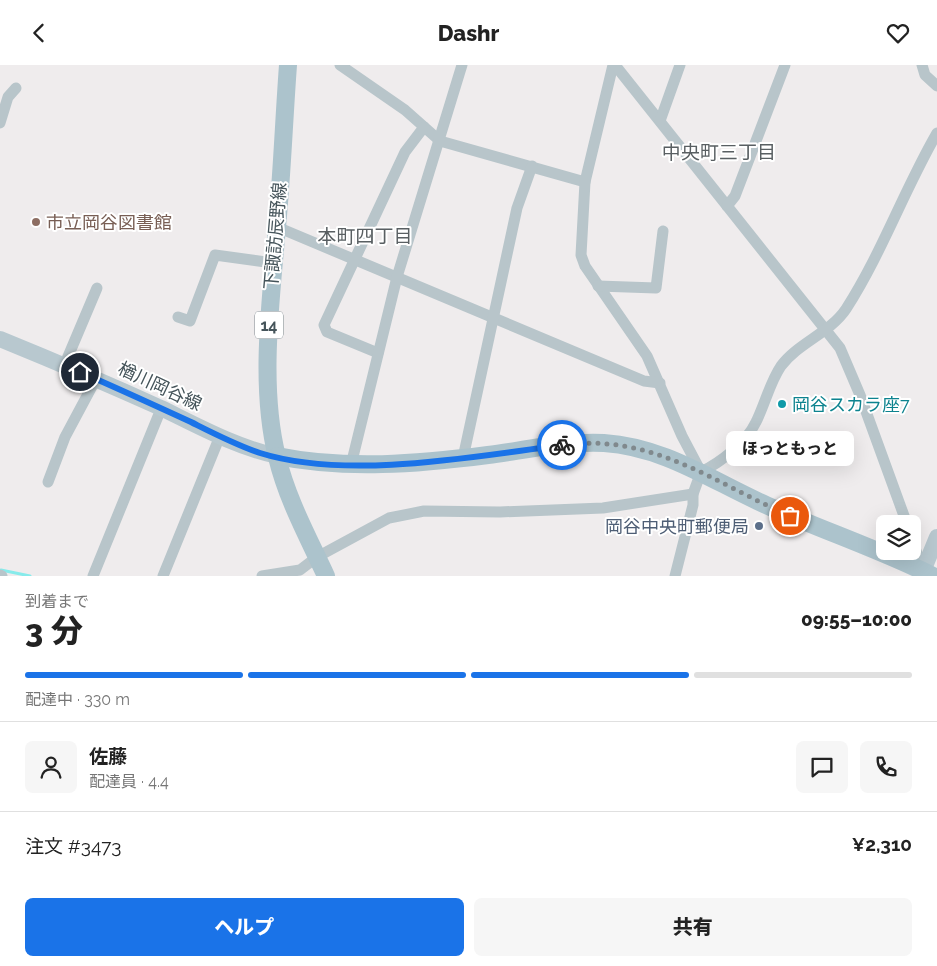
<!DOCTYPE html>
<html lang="ja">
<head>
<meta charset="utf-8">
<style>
  :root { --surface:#fff; --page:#f6f6f6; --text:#222; --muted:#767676; --line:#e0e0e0; --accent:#1a73e8 }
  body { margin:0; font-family:Raleway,"Noto Sans JP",sans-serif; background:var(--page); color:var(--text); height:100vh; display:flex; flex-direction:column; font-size:19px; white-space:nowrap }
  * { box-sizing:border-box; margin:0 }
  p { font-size:16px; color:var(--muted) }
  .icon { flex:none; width:28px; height:28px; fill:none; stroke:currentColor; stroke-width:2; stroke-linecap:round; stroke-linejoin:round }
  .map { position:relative; height:511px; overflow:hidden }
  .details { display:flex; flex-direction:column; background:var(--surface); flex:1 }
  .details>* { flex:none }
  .tools { position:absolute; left:876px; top:450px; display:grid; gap:10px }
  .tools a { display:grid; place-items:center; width:45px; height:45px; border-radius:8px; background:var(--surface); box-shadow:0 5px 20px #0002; font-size:25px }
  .pin { position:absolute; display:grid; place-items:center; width:42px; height:42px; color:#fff; margin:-21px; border:2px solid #fff; border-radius:50%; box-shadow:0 1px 5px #0007 }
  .courier { position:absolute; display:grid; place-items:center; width:50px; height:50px; margin:-25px; border:4px solid #1a73e8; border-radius:50%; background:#fff; color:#222; box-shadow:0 1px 6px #0007 }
  .bubble { position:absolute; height:35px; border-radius:8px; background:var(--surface); box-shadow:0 5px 20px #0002; font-size:16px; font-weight:800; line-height:35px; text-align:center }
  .head em { font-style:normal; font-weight:800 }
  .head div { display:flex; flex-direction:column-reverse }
  .head { display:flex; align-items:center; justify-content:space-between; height:85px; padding:0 25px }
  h1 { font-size:32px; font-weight:800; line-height:38px }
  .bar { display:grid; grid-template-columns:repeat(4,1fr); gap:8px 5px; align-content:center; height:60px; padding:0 25px }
  .bar i { height:6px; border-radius:4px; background:var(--line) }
  .bar .active { background:var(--accent) }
  .bar p { grid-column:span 4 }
  .line { display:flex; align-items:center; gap:12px; padding:0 25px; border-top:1px solid var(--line) }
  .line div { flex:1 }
  .round { display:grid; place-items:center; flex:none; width:52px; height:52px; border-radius:8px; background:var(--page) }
  .primary-button { display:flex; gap:10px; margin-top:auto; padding:10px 25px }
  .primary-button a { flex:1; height:58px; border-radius:8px; background:var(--accent); color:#fff; font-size:20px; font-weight:800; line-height:58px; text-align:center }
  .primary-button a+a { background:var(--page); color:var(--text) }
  header { display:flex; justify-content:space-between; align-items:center; height:65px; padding:0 25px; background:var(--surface); font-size:22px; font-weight:800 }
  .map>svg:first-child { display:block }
</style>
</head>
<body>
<header><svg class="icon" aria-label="back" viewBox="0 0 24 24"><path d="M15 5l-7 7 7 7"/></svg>Dashr<svg class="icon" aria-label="heart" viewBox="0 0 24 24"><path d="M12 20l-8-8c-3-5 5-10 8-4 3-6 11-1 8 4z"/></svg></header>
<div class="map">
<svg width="937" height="511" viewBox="0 0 937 511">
  <rect width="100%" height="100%" fill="#efeced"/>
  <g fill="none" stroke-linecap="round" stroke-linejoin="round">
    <polyline stroke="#87ebeb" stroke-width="3" points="1,505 30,511"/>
    <g stroke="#b8c5ca" stroke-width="11">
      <polyline points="340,0 405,45 440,76 585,117"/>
      <polyline points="613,0 585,117 581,190 585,201 647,291 682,371 701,407"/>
      <polyline points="615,0 840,283 860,330 907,459"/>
      <polyline points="922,0 925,10 937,21"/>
      <polyline points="660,56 680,0"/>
      <polyline points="0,58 8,32 16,23"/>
      <polyline points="727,141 735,131 785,0"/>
      <polyline points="277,162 644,316 660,318"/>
      <polyline points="598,221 656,223 663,166"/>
      <polyline points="178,252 190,256 215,190 273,198"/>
      <polyline points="378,288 327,267 324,260 405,87 424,62"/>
      <polyline points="64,301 97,223"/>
      <polyline points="463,393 517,143 532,101"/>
      <polyline points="351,400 397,212 462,0"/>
      <polyline points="48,417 65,372 96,314"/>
      <polyline points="912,474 923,506"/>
      <polyline points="0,510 2,511"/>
      <polyline points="93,511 161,344"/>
      <polyline points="163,511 220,371"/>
      <polyline points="262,511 300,505 317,492 389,453 424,446 500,447 603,443 693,429"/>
      <path d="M675,511L693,440V429L701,407C721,397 746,378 756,357C765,339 770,317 781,301C798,278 830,268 846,244C882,188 904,125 937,68"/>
    </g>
    <g stroke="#b8c8cf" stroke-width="16">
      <path d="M0,274C54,296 108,319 161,343C198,361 236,382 277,391"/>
      <polyline points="921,511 937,472"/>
    </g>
    <g stroke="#acc3cc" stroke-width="18">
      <path d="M288,0C284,54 282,108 277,162C271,235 259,320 277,392C287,434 308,472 326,511"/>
      <path d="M277,391C346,405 418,399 488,390C526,385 566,376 604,378C665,382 712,416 766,440C821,465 879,484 933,511"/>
    </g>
  </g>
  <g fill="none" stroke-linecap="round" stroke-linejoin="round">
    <path stroke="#80898d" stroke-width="5" stroke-dasharray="0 9" d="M562,380C653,368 712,417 790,451"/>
    <path stroke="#1a73e8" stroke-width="6" d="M80,307C117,323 154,340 191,357C213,368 236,380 260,388C346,415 473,392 562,380"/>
  </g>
  <circle fill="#8d6e63" stroke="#fff" stroke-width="2" cx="36" cy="157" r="5"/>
  <circle fill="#0f9aa8" stroke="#fff" stroke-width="2" cx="782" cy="339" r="5"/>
  <circle fill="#5c6f8a" stroke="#fff" stroke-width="2" cx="759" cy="461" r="5"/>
  <g text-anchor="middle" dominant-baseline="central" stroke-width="4" stroke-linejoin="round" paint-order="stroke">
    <rect fill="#fff" stroke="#7d878c" stroke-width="1" x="255" y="246.5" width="28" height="27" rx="4"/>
    <g font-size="16" font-weight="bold" fill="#45545a">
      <text x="269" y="260">14</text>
    </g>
    <g font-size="18" fill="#785e54" stroke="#fff" text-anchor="start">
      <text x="46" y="157">市立岡谷図書館</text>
    </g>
    <g font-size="18" fill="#45545a" stroke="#fff">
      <text transform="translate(275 171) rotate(-85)">下諏訪辰野線</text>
      <text transform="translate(160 321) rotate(25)">楢川岡谷線</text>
    </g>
    <g font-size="18" fill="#0d838f" stroke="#fff" text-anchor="start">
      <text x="792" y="339">岡谷スカラ座7</text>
    </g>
    <g font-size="18" fill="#4e5e75" stroke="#fff" text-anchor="end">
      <text x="749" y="461">岡谷中央町郵便局</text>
    </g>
    <g font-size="19" fill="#595f62" stroke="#fff">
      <text x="719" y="87">中央町三丁目</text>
      <text x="365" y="171">本町四丁目</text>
    </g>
  </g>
</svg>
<div class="tools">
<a><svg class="icon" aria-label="layers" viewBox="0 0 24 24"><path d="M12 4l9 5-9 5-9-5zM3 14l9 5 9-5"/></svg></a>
</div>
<div class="pin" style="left:790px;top:451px;background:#ea580c"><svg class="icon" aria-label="bag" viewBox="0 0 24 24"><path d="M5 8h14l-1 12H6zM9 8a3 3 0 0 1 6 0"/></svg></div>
<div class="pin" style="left:80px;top:307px;background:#1f2937"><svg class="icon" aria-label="home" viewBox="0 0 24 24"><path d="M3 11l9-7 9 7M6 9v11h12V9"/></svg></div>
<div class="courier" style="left:562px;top:380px"><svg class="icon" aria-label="bike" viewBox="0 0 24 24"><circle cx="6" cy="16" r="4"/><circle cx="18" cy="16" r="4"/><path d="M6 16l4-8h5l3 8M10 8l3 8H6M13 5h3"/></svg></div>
<div class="bubble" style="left:726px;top:366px;width:128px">ほっともっと</div>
</div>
<section class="details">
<div class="head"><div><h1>3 分</h1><p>到着まで</p></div><em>09:55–10:00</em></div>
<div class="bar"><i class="active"></i><i class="active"></i><i class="active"></i><i></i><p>配達中 · 330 m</p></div>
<div class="line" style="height:90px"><a class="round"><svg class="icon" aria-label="person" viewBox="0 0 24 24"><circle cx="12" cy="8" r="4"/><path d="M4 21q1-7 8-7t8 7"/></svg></a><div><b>佐藤</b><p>配達員 · 4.4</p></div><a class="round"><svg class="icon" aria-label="chat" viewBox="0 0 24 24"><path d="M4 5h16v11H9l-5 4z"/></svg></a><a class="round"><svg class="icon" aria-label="phone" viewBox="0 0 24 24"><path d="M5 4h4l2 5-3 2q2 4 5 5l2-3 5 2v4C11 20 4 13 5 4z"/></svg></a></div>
<div class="line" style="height:65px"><div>注文 #3473</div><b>¥2,310</b></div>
<div class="primary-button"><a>ヘルプ</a><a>共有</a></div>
</section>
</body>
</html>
